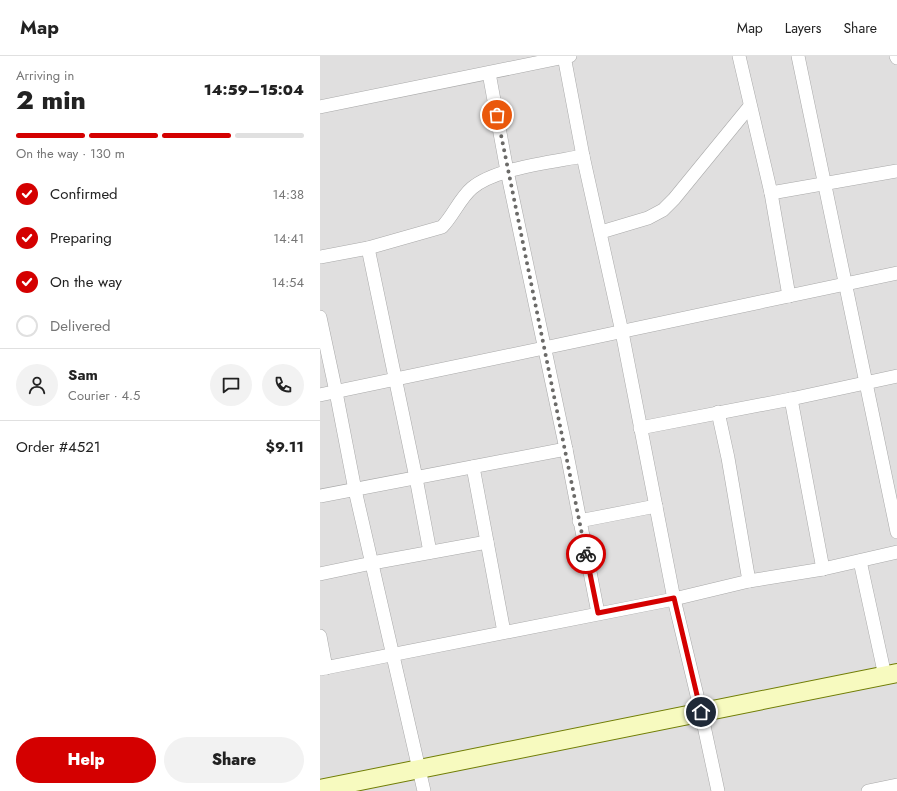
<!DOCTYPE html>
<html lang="en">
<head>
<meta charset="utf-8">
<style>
  :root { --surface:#fff; --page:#f2f2f2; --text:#222; --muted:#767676; --line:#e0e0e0; --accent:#d40000 }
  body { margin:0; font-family:Jost,sans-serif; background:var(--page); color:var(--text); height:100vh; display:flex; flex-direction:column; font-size:15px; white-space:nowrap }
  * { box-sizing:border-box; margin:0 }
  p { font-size:13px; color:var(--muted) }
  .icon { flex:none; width:22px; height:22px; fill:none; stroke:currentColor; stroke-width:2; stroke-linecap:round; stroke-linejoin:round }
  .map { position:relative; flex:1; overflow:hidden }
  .panel { display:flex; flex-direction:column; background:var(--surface); width:320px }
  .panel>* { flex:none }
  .pin { position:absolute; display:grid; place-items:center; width:34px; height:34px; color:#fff; margin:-17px; border:2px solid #fff; border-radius:50%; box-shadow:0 1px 4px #0007 }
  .courier { position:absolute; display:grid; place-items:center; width:40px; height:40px; margin:-20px; border:3px solid #d40000; border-radius:50%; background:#fff; color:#222; box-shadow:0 1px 5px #0007 }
  .headline em { font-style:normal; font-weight:800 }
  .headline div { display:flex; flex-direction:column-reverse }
  .headline { display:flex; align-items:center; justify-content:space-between; height:68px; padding:0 16px }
  h1 { font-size:26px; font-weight:800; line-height:30px }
  .bar { display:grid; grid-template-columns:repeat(4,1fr); gap:6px 4px; align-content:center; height:48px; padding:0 16px }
  .bar i { height:5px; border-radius:3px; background:var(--line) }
  .bar .active { background:var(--accent) }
  .bar p { grid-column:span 4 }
  .line { display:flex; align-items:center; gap:10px; padding:0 16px; border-top:1px solid var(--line) }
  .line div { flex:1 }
  .round { display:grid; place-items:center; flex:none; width:42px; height:42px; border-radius:21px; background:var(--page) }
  ol { padding:0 16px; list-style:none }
  li { display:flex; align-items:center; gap:12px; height:44px }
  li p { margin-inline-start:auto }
  li .icon { padding:4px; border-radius:50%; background:var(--accent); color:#fff; stroke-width:4 }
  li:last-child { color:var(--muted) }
  li i { width:22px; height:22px; border:2px solid var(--line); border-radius:50% }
  .action { display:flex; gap:8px; margin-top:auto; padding:8px 16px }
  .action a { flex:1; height:46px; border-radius:24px; background:var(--accent); color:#fff; font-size:16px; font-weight:800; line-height:46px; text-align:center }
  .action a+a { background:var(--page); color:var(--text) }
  header { display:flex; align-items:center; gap:24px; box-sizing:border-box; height:56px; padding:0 20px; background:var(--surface); border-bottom:1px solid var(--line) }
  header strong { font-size:19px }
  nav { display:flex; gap:22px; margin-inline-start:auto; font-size:14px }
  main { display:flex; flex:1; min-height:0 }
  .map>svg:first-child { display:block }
</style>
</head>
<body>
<header>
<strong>Map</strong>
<nav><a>Map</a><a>Layers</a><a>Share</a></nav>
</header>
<main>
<section class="panel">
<div class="headline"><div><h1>2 min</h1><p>Arriving in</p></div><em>14:59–15:04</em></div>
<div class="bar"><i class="active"></i><i class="active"></i><i class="active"></i><i></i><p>On the way · 130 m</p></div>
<ol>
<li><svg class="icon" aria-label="check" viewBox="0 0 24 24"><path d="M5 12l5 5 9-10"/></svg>Confirmed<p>14:38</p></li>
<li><svg class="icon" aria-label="check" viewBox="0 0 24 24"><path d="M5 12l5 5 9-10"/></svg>Preparing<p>14:41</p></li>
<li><svg class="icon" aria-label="check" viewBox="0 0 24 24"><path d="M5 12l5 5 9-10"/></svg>On the way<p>14:54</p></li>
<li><i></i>Delivered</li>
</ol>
<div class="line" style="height:72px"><a class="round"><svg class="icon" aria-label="person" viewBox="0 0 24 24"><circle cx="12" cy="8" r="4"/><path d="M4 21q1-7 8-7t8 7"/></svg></a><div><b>Sam</b><p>Courier · 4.5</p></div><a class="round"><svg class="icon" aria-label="chat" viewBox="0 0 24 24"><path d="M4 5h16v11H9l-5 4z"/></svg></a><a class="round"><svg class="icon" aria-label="phone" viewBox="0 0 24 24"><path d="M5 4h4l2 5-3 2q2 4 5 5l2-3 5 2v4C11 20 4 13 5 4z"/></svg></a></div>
<div class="line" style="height:52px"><div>Order #4521</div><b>$9.11</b></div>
<div class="action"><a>Help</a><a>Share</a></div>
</section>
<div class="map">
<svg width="577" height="735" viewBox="0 0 577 735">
  <rect width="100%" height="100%" fill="#f2efe9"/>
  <rect fill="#e0dfdf" x="0" y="0" width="577" height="735"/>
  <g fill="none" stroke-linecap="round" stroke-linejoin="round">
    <defs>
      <g id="minor">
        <polyline points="244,0 263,100 302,276 354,543 381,656 398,735"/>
        <polyline points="419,0 451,137 469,240"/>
        <polyline points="478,0 577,476"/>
        <polyline points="576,0 577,2"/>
        <polyline points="169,17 187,115 246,393 278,557"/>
        <polyline points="0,51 250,0"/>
        <polyline points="451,137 577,115"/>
        <polyline points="281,176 328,162 343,154 354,143 430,50"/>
        <polyline points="48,192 96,422 110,496"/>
        <path d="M0,201L48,192L122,171C133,160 140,142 152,132C176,112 232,106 263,100"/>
        <polyline points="0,261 16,336 35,434 104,735"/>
        <polyline points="0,339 224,292 577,217"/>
        <polyline points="471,343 503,513"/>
        <polyline points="398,356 408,402 429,525"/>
        <polyline points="320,372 471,343 577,320"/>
        <polyline points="153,411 184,576"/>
        <polyline points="0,440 246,393"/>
        <polyline points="259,465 336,450"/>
        <polyline points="540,505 565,620"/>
        <polyline points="0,518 52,507 167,486"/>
        <polyline points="0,580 6,612"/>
        <polyline points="0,613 354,543 429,525 503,513 577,496"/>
        <polyline points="548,735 577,729"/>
      </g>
      <polyline id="secondary" points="0,733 577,617"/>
    </defs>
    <use href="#minor" stroke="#a9a9a9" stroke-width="14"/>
    <use href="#secondary" stroke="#707d05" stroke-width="20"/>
    <use href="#minor" stroke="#fff" stroke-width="13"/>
    <use href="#secondary" stroke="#f7fabf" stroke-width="18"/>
  </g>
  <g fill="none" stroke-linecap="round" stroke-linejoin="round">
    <polyline stroke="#6b6a68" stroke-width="4" stroke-dasharray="0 7.2" points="177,59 266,498"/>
    <polyline stroke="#d40000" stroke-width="5" points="266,498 278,557 354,542 381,656"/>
  </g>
</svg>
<div class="pin" style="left:177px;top:59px;background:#ea580c"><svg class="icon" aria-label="bag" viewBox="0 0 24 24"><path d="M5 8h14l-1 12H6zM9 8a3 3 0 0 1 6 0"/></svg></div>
<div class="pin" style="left:381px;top:656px;background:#1f2937"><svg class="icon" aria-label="home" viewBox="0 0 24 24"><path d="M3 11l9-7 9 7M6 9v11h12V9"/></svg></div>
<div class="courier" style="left:266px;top:498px"><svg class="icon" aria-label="bike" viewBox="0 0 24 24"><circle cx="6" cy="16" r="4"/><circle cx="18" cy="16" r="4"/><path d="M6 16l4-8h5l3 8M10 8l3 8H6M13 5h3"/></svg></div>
</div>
</main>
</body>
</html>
